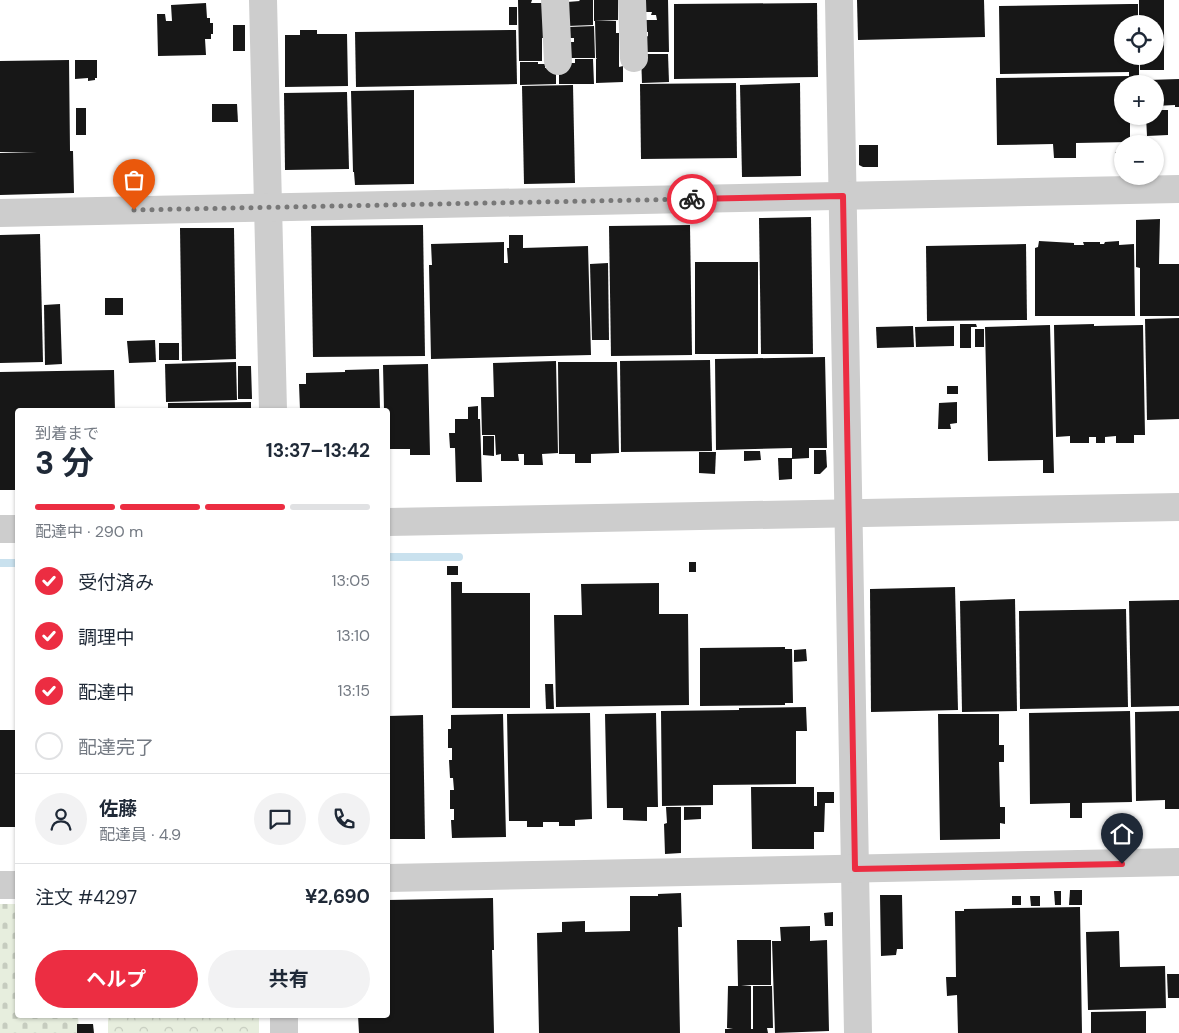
<!DOCTYPE html>
<html lang="ja">
<head>
<meta charset="utf-8">
<style>
  :root { --surface:#fff; --page:#f2f2f3; --text:#1f2937; --muted:#747a83; --line:#e0e1e3; --accent:#ec2d42 }
  body { margin:0; font-family:"DM Sans","Noto Sans JP",sans-serif; background:var(--page); color:var(--text); height:100vh; display:flex; flex-direction:column; font-size:19px; white-space:nowrap }
  * { box-sizing:border-box; margin:0 }
  p { font-size:16px; color:var(--muted) }
  .icon { flex:none; width:28px; height:28px; fill:none; stroke:currentColor; stroke-width:2; stroke-linecap:round; stroke-linejoin:round }
  .map { position:relative; flex:1; overflow:hidden }
  .details { position:absolute; left:15px; top:408px; width:375px; height:610px; display:flex; flex-direction:column; background:var(--surface); border-radius:5px; box-shadow:0 1px 4px #0004 }
  .details>* { flex:none }
  .tools { position:absolute; left:1114px; top:15px; display:grid; gap:10px }
  .tools a { display:grid; place-items:center; width:50px; height:50px; border-radius:50%; background:var(--surface); box-shadow:0 1px 4px #0004; font-size:25px }
  .pin { position:absolute; display:grid; place-items:center; width:42px; height:42px; color:#fff; margin:-51px -21px; border-radius:50% 50% 50% 0; rotate:-45deg; box-shadow:0 0 5px #0007 }
  .pin .icon { rotate:45deg }
  .courier { position:absolute; display:grid; place-items:center; width:50px; height:50px; margin:-25px; border:4px solid #ec2d42; border-radius:50%; background:#fff; color:#222; box-shadow:0 1px 6px #0007 }
  .head em { font-style:normal; font-weight:700 }
  .head div { display:flex; flex-direction:column-reverse }
  .head { display:flex; align-items:center; justify-content:space-between; height:85px; padding:0 20px }
  h1 { font-size:32px; font-weight:700; line-height:38px }
  .bar { display:grid; grid-template-columns:repeat(4,1fr); gap:8px 5px; align-content:center; height:60px; padding:0 20px }
  .bar i { height:6px; border-radius:4px; background:var(--line) }
  .bar .selected { background:var(--accent) }
  .bar p { grid-column:span 4 }
  .line { display:flex; align-items:center; gap:12px; padding:0 20px; border-top:1px solid var(--line) }
  .line div { flex:1 }
  .round { display:grid; place-items:center; flex:none; width:52px; height:52px; border-radius:26px; background:var(--page) }
  ol { padding:0 20px; list-style:none }
  li { display:flex; align-items:center; gap:15px; height:55px }
  li p { margin-inline-start:auto }
  li .icon { padding:5px; border-radius:50%; background:var(--accent); color:#fff; stroke-width:4 }
  li:last-child { color:var(--muted) }
  li i { width:28px; height:28px; border:2px solid var(--line); border-radius:50% }
  .primary-button { display:flex; gap:10px; margin-top:auto; padding:10px 20px }
  .primary-button a { flex:1; height:58px; border-radius:30px; background:var(--accent); color:#fff; font-size:20px; font-weight:700; line-height:58px; text-align:center }
  .primary-button a+a { background:var(--page); color:var(--text) }
  .map>svg:first-child { display:block }
</style>
</head>
<body>
<div class="map">
<svg width="1179" height="1033" viewBox="0 0 1179 1033">
  <defs>
    <pattern id="cemetery-stones" width="16" height="16" patternUnits="userSpaceOnUse" patternTransform="scale(1.25)"><rect width="16" height="16" fill="#e7eede"/><path d="M2 7V4a2 2 0 0 1 4 0v3zM10 15v-3a2 2 0 0 1 4 0v3z" fill="#c6ccbf"/></pattern>
    <pattern id="park-crowns" width="20" height="18" patternUnits="userSpaceOnUse" patternTransform="scale(1.25)"><rect width="20" height="18" fill="#e7eede"/><path d="M2 6a3 3 0 1 1 6 0M12 15a3 3 0 1 1 6 0" fill="none" stroke="#c6ccbf"/></pattern>
  </defs>
  <rect width="100%" height="100%" fill="#fff"/>
  <polygon fill="url(#cemetery-stones)" points="0,904 17,904 18,1015 78,1015 79,1033 0,1033"/>
  <rect fill="url(#park-crowns)" x="108" y="1015" width="151" height="18"/>
  <g fill="none" stroke-linecap="round" stroke-linejoin="round">
    <g stroke="#c9e1ee" stroke-width="8">
      <polyline points="388,557 459,557"/>
      <polyline points="0,563 18,563"/>
    </g>
  </g>
  <g fill="#171717">
    <polygon points="518,0 532,0 531,3 545,3 545,38 542,38 542,61 519,61"/>
    <polygon points="579,0 593,0 593,25 568,26 567,2 580,1"/>
    <polygon points="594,0 618,0 618,20 594,21"/>
    <polygon points="643,0 668,0 669,52 646,52 646,37 648,36 648,32 645,32 645,20 657,20 656,15 651,15 652,12 643,12"/>
    <polygon points="857,0 984,0 985,37 858,40"/>
    <polygon points="1139,0 1164,0 1164,70 1140,70 1140,56 1155,56 1155,24 1139,24"/>
    <polygon points="206,3 207,18 210,18 210,23 213,23 213,34 211,34 211,39 205,39 206,55 158,56 157,14 165,14 166,21 172,21 171,5"/>
    <polygon points="817,3 818,77 674,79 674,4"/>
    <polygon points="1130,4 1138,4 1138,24 1122,24 1122,56 1139,56 1139,84 1122,84 1122,116 1130,116 1130,142 1076,143 1076,158 1054,158 1053,144 997,145 996,78 1129,76 1129,72 1000,74 999,6"/>
    <rect x="509" y="7" width="8" height="18"/>
    <polygon points="595,21 616,21 616,33 619,33 619,67 623,66 623,82 596,83 596,59 597,59 596,58"/>
    <rect x="233" y="25" width="12" height="26"/>
    <polygon points="594,26 595,58 569,58 569,42 574,42 574,38 569,38 568,27"/>
    <polygon points="300,30 317,30 317,34 347,34 348,86 285,87 285,35 300,35"/>
    <polygon points="516,30 517,84 356,87 355,32"/>
    <polygon points="641,54 668,54 669,82 642,83"/>
    <polygon points="575,59 593,59 594,84 559,84 559,68 569,63 575,63"/>
    <polygon points="69,60 70,151 73,151 74,193 0,195 0,153 37,152 0,152 0,61"/>
    <polygon points="75,60 97,60 97,78 95,78 95,80 88,81 88,78 75,79"/>
    <polygon points="520,62 538,62 538,64 545,64 545,68 556,67 556,84 520,85"/>
    <polygon points="1179,79 1179,107 1175,107 1175,105 1155,106 1155,84 1148,84 1148,80"/>
    <polygon points="736,83 737,158 641,159 640,84"/>
    <polygon points="800,83 801,176 742,177 740,85"/>
    <polygon points="573,85 575,183 524,184 522,86"/>
    <polygon points="414,90 414,184 355,185 354,172 353,172 351,91"/>
    <polygon points="347,92 349,169 285,170 284,93"/>
    <polygon points="212,104 237,104 238,122 212,122"/>
    <rect x="76" y="108" width="10" height="27"/>
    <polygon points="1155,110 1168,110 1168,135 1147,136 1146,116 1155,116"/>
    <polygon points="859,145 878,145 878,167 863,167 859,165"/>
    <polygon points="1122,151 1122,168 1120,168 1120,161 1115,161 1115,152"/>
    <polygon points="811,217 813,354 761,354 759,218"/>
    <polygon points="1160,219 1159,264 1179,264 1179,316 1140,316 1140,268 1136,267 1136,220"/>
    <polygon points="423,225 425,356 313,357 311,226"/>
    <polygon points="690,225 692,355 611,356 609,226"/>
    <polygon points="180,228 234,228 236,359 182,361"/>
    <polygon points="40,234 43,362 0,363 0,235"/>
    <polygon points="509,235 523,235 523,248 588,246 591,355 431,359 429,265 432,265 431,244 504,242 504,263 508,263 507,248 509,248"/>
    <polygon points="1039,241 1074,243 1074,245 1084,245 1083,242 1100,242 1100,244 1104,244 1105,242 1119,241 1119,245 1134,244 1135,316 1035,316 1035,248 1038,247"/>
    <polygon points="1026,244 1027,320 927,321 926,246"/>
    <rect x="695" y="262" width="63" height="92"/>
    <polygon points="608,263 609,340 592,340 590,264"/>
    <rect x="105" y="298" width="18" height="17"/>
    <polygon points="60,304 62,364 45,365 44,305"/>
    <polygon points="1179,318 1179,419 1147,420 1145,319"/>
    <polygon points="960,324 976,324 977,327 971,327 971,348 960,348"/>
    <polygon points="1094,324 1094,326 1143,325 1145,435 1134,435 1134,443 1116,443 1116,436 1105,437 1105,443 1096,443 1096,437 1089,437 1089,443 1070,443 1070,436 1056,437 1054,325"/>
    <polygon points="1050,325 1054,473 1043,473 1043,460 988,461 985,327"/>
    <polygon points="913,326 914,347 877,348 876,327"/>
    <polygon points="954,326 954,346 916,347 915,327"/>
    <rect x="975" y="329" width="9" height="18"/>
    <polygon points="155,340 156,362 129,363 127,341"/>
    <rect x="159" y="343" width="20" height="17"/>
    <polygon points="825,357 827,448 809,448 809,458 792,459 792,448 716,450 715,359"/>
    <polygon points="710,360 712,451 621,452 620,361"/>
    <polygon points="556,361 558,453 542,454 543,465 524,465 524,454 518,454 519,461 501,461 501,454 496,455 495,435 482,435 481,397 494,397 493,363"/>
    <polygon points="236,362 237,400 166,402 165,364"/>
    <polygon points="558,362 617,362 619,453 591,454 591,463 575,463 575,454 559,454"/>
    <polygon points="428,364 430,455 410,455 410,449 388,449 388,410 384,410 383,365"/>
    <polygon points="238,366 251,366 252,399 238,399"/>
    <polygon points="379,369 380,410 300,410 299,384 306,384 306,373 345,372 345,370"/>
    <polygon points="114,370 115,410 18,410 18,490 0,490 0,372"/>
    <rect x="947" y="386" width="11" height="8"/>
    <polygon points="251,402 251,410 168,410 168,403"/>
    <polygon points="957,402 957,423 950,424 951,429 938,429 939,403"/>
    <polygon points="478,406 478,419 480,419 482,482 456,482 455,448 450,448 449,433 455,433 455,419 468,419 468,407"/>
    <polygon points="483,436 494,436 494,456 483,455"/>
    <polygon points="814,450 826,450 827,467 820,474 814,474"/>
    <polygon points="744,451 760,451 761,460 744,461"/>
    <polygon points="699,452 716,452 715,474 699,473"/>
    <polygon points="778,458 792,458 792,479 779,480"/>
    <rect x="689" y="562" width="7" height="10"/>
    <rect x="447" y="566" width="11" height="9"/>
    <polygon points="451,582 462,582 462,593 530,593 530,708 452,708"/>
    <polygon points="659,583 659,614 688,614 689,705 556,707 554,615 582,615 581,584"/>
    <polygon points="955,587 958,710 871,712 870,589"/>
    <polygon points="1015,599 1017,711 962,712 960,601"/>
    <polygon points="1179,600 1179,706 1131,707 1129,601"/>
    <polygon points="1126,609 1128,707 1020,709 1019,611"/>
    <polygon points="785,647 785,649 792,649 793,703 785,703 785,705 700,706 700,648"/>
    <polygon points="806,649 807,661 794,662 794,650"/>
    <polygon points="545,684 553,684 554,709 546,709"/>
    <polygon points="806,707 807,731 796,731 796,784 713,785 713,805 662,806 661,711 739,710 739,708"/>
    <polygon points="1130,711 1132,802 1082,803 1082,818 1070,818 1070,803 1030,804 1029,713"/>
    <polygon points="1179,711 1179,809 1165,809 1165,800 1136,801 1135,712"/>
    <polygon points="590,713 592,819 575,820 575,826 559,826 559,822 543,822 543,827 527,827 527,821 509,821 507,714"/>
    <polygon points="656,713 658,807 647,807 647,821 623,820 623,808 607,808 605,714"/>
    <polygon points="503,714 506,837 452,838 451,820 454,820 454,809 450,809 450,790 454,790 453,778 450,778 449,760 452,760 452,748 448,748 448,729 451,729 451,715"/>
    <polygon points="938,714 999,714 999,745 1004,745 1004,762 999,762 1000,807 1005,807 1005,824 1000,823 1000,839 940,840"/>
    <polygon points="423,715 425,839 388,839 388,716"/>
    <rect x="0" y="730" width="18" height="97"/>
    <polygon points="751,787 814,787 814,806 817,806 817,792 834,792 834,803 825,803 824,832 814,832 814,849 752,849"/>
    <polygon points="666,807 681,807 681,853 665,854 664,824 667,823"/>
    <polygon points="684,807 701,807 701,819 684,820"/>
    <polygon points="1070,890 1082,890 1082,905 1069,905"/>
    <polygon points="1054,891 1061,891 1061,905 1055,905"/>
    <polygon points="681,893 682,927 678,927 680,1033 539,1033 537,933 562,932 562,922 585,921 585,932 630,931 630,896 658,896 658,894"/>
    <polygon points="880,895 902,895 903,949 897,949 896,955 881,956"/>
    <rect x="1012" y="896" width="9" height="9"/>
    <polygon points="1030,896 1040,896 1040,906 1031,906"/>
    <polygon points="493,898 494,950 492,950 494,1033 359,1033 358,1015 388,1015 388,900"/>
    <polygon points="1080,907 1082,1033 958,1033 957,995 947,996 946,977 956,977 955,911 964,911 964,909"/>
    <polygon points="833,912 833,926 825,926 824,913"/>
    <polygon points="810,926 810,941 827,940 829,1031 775,1033 772,941 781,941 780,927"/>
    <polygon points="1119,931 1120,967 1165,966 1166,1008 1088,1010 1086,932"/>
    <polygon points="737,940 771,940 771,985 741,985 751,986 751,1029 753,1029 753,986 772,986 773,1028 767,1028 768,1033 725,1033 725,1029 733,1029 727,1028 728,986 738,986"/>
    <polygon points="1167,974 1179,974 1179,998 1168,998"/>
    <polygon points="1146,1011 1146,1033 1091,1033 1091,1012"/>
    <polygon points="77,1024 93,1024 94,1033 77,1033"/>
  </g>
  <g fill="none" stroke-linecap="round" stroke-linejoin="round">
    <g stroke="#cdcdcd" stroke-width="28">
      <polyline points="555,0 558,61"/>
      <polyline points="632,0 634,58"/>
    </g>
    <g stroke="#cdcdcd" stroke-width="28">
      <polyline points="263,0 273,410"/>
      <polyline points="839,0 858,1033"/>
      <polyline points="0,213 1179,189"/>
      <polyline points="388,522 1179,507"/>
      <polyline points="0,529 18,529"/>
      <polyline points="388,878 1179,862"/>
      <polyline points="0,885 18,885"/>
      <polyline points="284,1015 284,1033"/>
    </g>
  </g>
  <g fill="none" stroke-linecap="round" stroke-linejoin="round">
    <polyline stroke="#787878" stroke-width="5" stroke-dasharray="0 9" points="134,210 692,199"/>
    <polyline stroke="#ec2d42" stroke-width="6" points="692,199 843,196 855,869 1122,864"/>
  </g>
</svg>
<div class="tools">
<a><svg class="icon" aria-label="locate" viewBox="0 0 24 24"><circle cx="12" cy="12" r="6"/><path d="M12 2v4M12 18v4M2 12h4M18 12h4"/></svg></a>
<a>+</a>
<a>−</a>
</div>
<div class="pin" style="left:134px;top:210px;background:#ea580c"><svg class="icon" aria-label="bag" viewBox="0 0 24 24"><path d="M5 8h14l-1 12H6zM9 8a3 3 0 0 1 6 0"/></svg></div>
<div class="pin" style="left:1122px;top:864px;background:#1f2937"><svg class="icon" aria-label="home" viewBox="0 0 24 24"><path d="M3 11l9-7 9 7M6 9v11h12V9"/></svg></div>
<div class="courier" style="left:692px;top:199px"><svg class="icon" aria-label="bike" viewBox="0 0 24 24"><circle cx="6" cy="16" r="4"/><circle cx="18" cy="16" r="4"/><path d="M6 16l4-8h5l3 8M10 8l3 8H6M13 5h3"/></svg></div>
<section class="details">
<div class="head"><div><h1>3 分</h1><p>到着まで</p></div><em>13:37–13:42</em></div>
<div class="bar"><i class="selected"></i><i class="selected"></i><i class="selected"></i><i></i><p>配達中 · 290 m</p></div>
<ol>
<li><svg class="icon" aria-label="check" viewBox="0 0 24 24"><path d="M5 12l5 5 9-10"/></svg>受付済み<p>13:05</p></li>
<li><svg class="icon" aria-label="check" viewBox="0 0 24 24"><path d="M5 12l5 5 9-10"/></svg>調理中<p>13:10</p></li>
<li><svg class="icon" aria-label="check" viewBox="0 0 24 24"><path d="M5 12l5 5 9-10"/></svg>配達中<p>13:15</p></li>
<li><i></i>配達完了</li>
</ol>
<div class="line" style="height:90px"><a class="round"><svg class="icon" aria-label="person" viewBox="0 0 24 24"><circle cx="12" cy="8" r="4"/><path d="M4 21q1-7 8-7t8 7"/></svg></a><div><b>佐藤</b><p>配達員 · 4.9</p></div><a class="round"><svg class="icon" aria-label="chat" viewBox="0 0 24 24"><path d="M4 5h16v11H9l-5 4z"/></svg></a><a class="round"><svg class="icon" aria-label="phone" viewBox="0 0 24 24"><path d="M5 4h4l2 5-3 2q2 4 5 5l2-3 5 2v4C11 20 4 13 5 4z"/></svg></a></div>
<div class="line" style="height:65px"><div>注文 #4297</div><b>¥2,690</b></div>
<div class="primary-button"><a>ヘルプ</a><a>共有</a></div>
</section>
</div>
</body>
</html>
